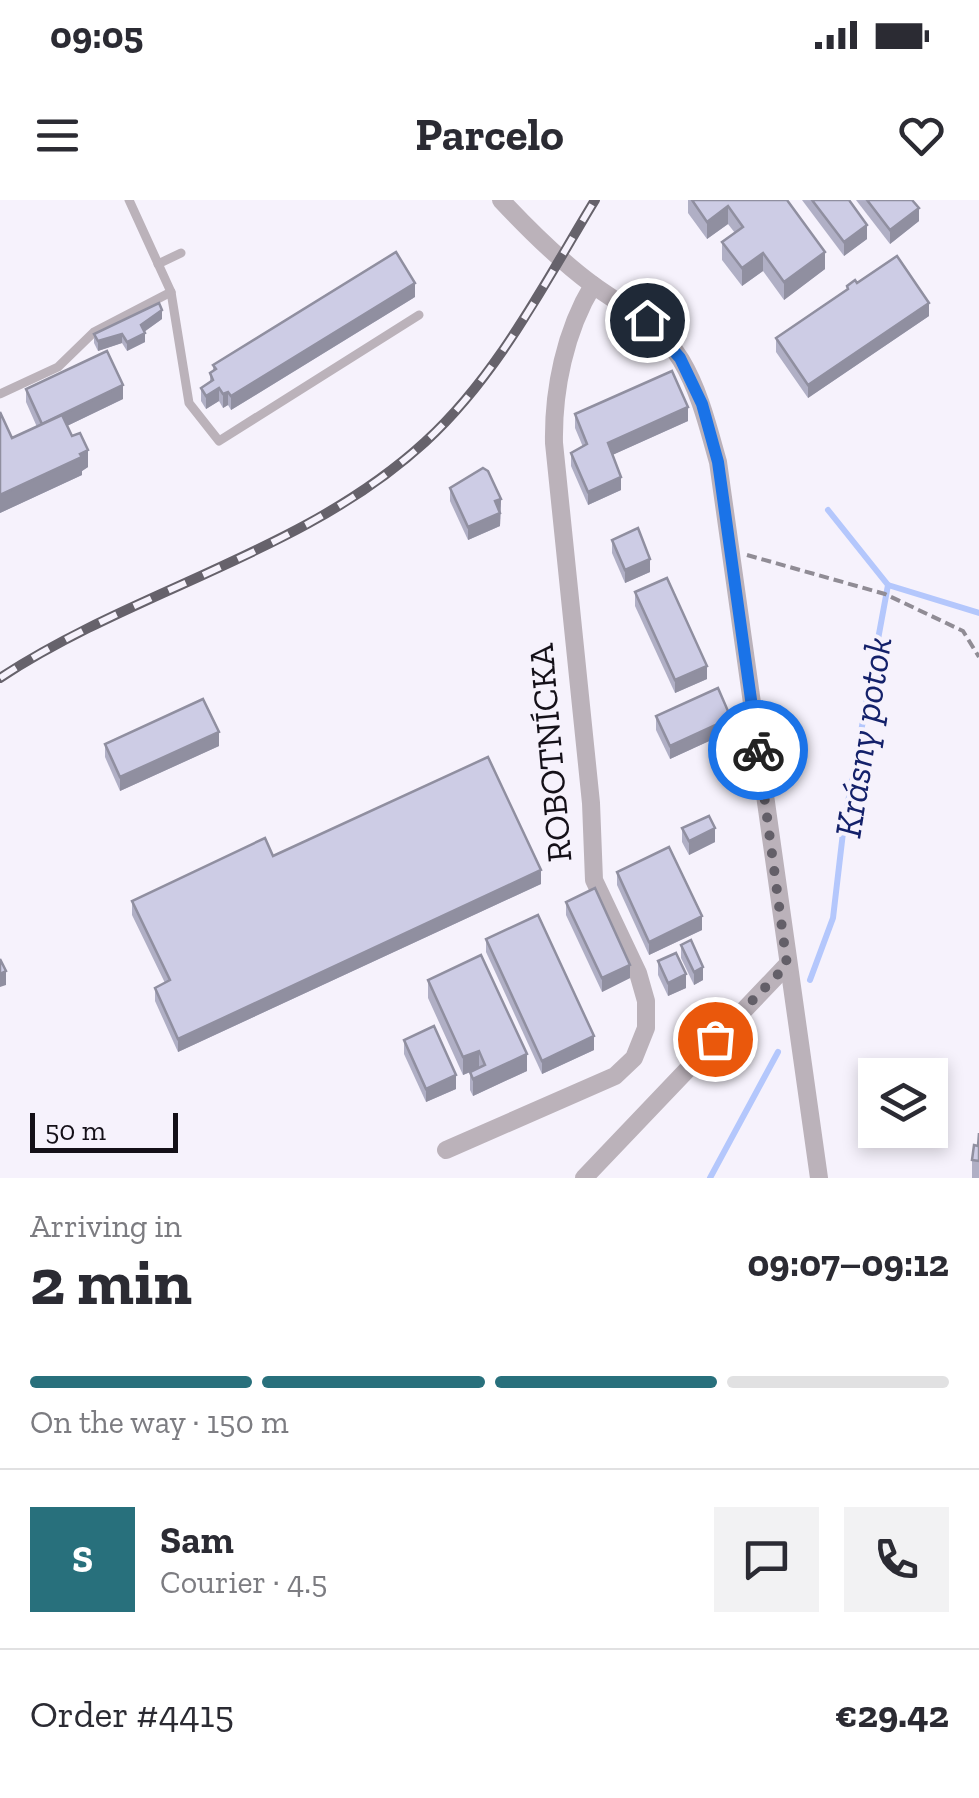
<!DOCTYPE html>
<html lang="en">
<head>
<meta charset="utf-8">
<style>
  :root { --surface:#fff; --page:#f2f2f3; --text:#2b2b33; --muted:#7c7c81; --line:#e1e1e2; --accent:#28707c }
  body { margin:0; font-family:"Zilla Slab",serif; background:var(--page); color:var(--text); height:100vh; display:flex; flex-direction:column; font-size:38px; white-space:nowrap }
  * { box-sizing:border-box; margin:0 }
  p { font-size:32px; color:var(--muted) }
  .icon { flex:none; width:55px; height:55px; fill:none; stroke:currentColor; stroke-width:2; stroke-linecap:round; stroke-linejoin:round }
  .map { position:relative; height:978px; overflow:hidden }
  .side { display:flex; flex-direction:column; background:var(--surface); flex:1 }
  .side>* { flex:none }
  .tools { position:absolute; left:858px; top:858px; display:grid; gap:20px }
  .tools a { display:grid; place-items:center; width:90px; height:90px; border-radius:0px; background:var(--surface); box-shadow:0 5px 15px #0003; font-size:50px }
  .scale { position:absolute; left:30px; bottom:25px; width:148px; box-sizing:border-box; padding-left:10px; border:5px solid #141018; border-top:0; font-size:28px; line-height:35px; white-space:nowrap; color:#141018; -webkit-text-stroke:8px #f6f2fc; paint-order:stroke }
  .pin { position:absolute; display:grid; place-items:center; width:85px; height:85px; color:#fff; margin:-42px; border:5px solid #fff; border-radius:50%; box-shadow:0 2px 10px #0007 }
  .courier { position:absolute; display:grid; place-items:center; width:100px; height:100px; margin:-50px; border:8px solid #1a73e8; border-radius:50%; background:#fff; color:#222; box-shadow:0 2px 12px #0007 }
  .overview em { font-style:normal; font-weight:700 }
  .overview div { display:flex; flex-direction:column-reverse }
  .overview { display:flex; align-items:center; justify-content:space-between; height:170px; padding:0 30px }
  h1 { font-size:65px; font-weight:700; line-height:75px }
  .bar { display:grid; grid-template-columns:repeat(4,1fr); gap:15px 10px; align-content:center; height:120px; padding:0 30px }
  .bar i { height:12px; border-radius:8px; background:var(--line) }
  .bar .active { background:var(--accent) }
  .bar p { grid-column:span 4 }
  .line { display:flex; align-items:center; gap:25px; padding:0 30px; border-top:2px solid var(--line) }
  .line div { flex:1 }
  .round { display:grid; place-items:center; flex:none; width:105px; height:105px; border-radius:0px; background:var(--page) }
  .status { display:flex; justify-content:space-between; align-items:center; height:70px; padding:0 50px; background:var(--surface); direction:ltr }
  .status svg { height:28px; fill:currentColor }
  header { display:flex; justify-content:space-between; align-items:center; height:130px; padding:0 30px; background:var(--surface); font-size:45px; font-weight:700 }
  .map>svg:first-child { display:block }
</style>
</head>
<body>
<div class="status"><b>09:05</b><svg viewBox="0 0 49 12"><path d="M0 12V9h3v3zM5 12V6h3v6zM10 12V3h3v9zM15 12V0h3v12zM26 1h20v11H26zM47 4h2v5h-2z"/></svg></div>
<header><svg class="icon" aria-label="menu" viewBox="0 0 24 24"><path d="M4 6h16M4 12h16M4 18h16"/></svg>Parcelo<svg class="icon" aria-label="heart" viewBox="0 0 24 24"><path d="M12 20l-8-8c-3-5 5-10 8-4 3-6 11-1 8 4z"/></svg></header>
<div class="map">
<svg width="979" height="978" viewBox="0 0 979 978">
  <rect width="100%" height="100%" fill="#f6f2fc"/>
  <g fill="none" stroke-linecap="round" stroke-linejoin="round">
    <g stroke="#b4c7fc" stroke-width="6">
      <polyline points="888,385 979,413"/>
      <polyline points="810,780 833,718 844,624 888,385 828,310"/>
      <polyline points="710,978 778,852"/>
    </g>
    <polyline stroke="#908c95" stroke-width="4" stroke-dasharray="10 5" stroke-linecap="butt" points="747,355 885,394 963,431 979,457"/>
    <g stroke="#bbb2ba" stroke-width="9">
      <polyline points="158,64 181,53"/>
      <polyline points="171,92 189,203 219,241 419,115"/>
      <polyline points="0,194 58,167 94,132 171,92 129,0"/>
    </g>
    <g stroke="#bbb2ba" stroke-width="18">
      <path d="M501,0C530,31 559,60 593,85C625,108 660,125 681,160C700,192 708,227 718,262L819,978"/>
      <path d="M446,950L615,876L634,858L646,828V801L638,773L594,680L591,603L554,243C553,190 565,131 593,85"/>
      <polyline points="584,978 787,765"/>
    </g>
    <defs>
      <path id="rail" d="M0,478C135,389 304,353 425,242C498,175 544,84 595,0"/>
    </defs>
    <use href="#rail" stroke="#66626b" stroke-width="10"/>
    <use href="#rail" stroke="#f6f2fc" stroke-width="6" stroke-dasharray="19" stroke-linecap="butt"/>
  </g>
  <g fill="#b0afc5">
    <polygon points="688,0 787,0 825,69 784,100 763,71 742,86 722,60 722,42 735,33 728,24 707,39 688,13"/>
    <polygon points="802,0 849,0 867,39 844,56"/>
    <polygon points="856,0 912,0 919,21 890,44"/>
    <polygon points="857,83 929,116 808,198 776,152 776,138 847,90 847,86"/>
    <polygon points="415,97 231,210 228,205 223,208 219,201 206,209 201,201 201,188 210,182 210,173 213,171 213,165"/>
    <polygon points="162,119 144,132 145,142 127,151 122,143 98,151 94,143 94,134"/>
    <polygon points="26,189 123,199 67,226 88,267 82,271 82,275 0,313 0,212 12,238 37,227 26,202"/>
    <polygon points="575,214 688,221 612,255 621,290 588,305 571,266 571,253 583,247 575,228"/>
    <polygon points="450,288 501,299 500,326 468,340 450,301"/>
    <polygon points="612,340 650,372 625,383 612,353"/>
    <polygon points="635,392 707,479 675,493 635,406"/>
    <polygon points="656,516 731,531 670,559 656,530"/>
    <polygon points="105,544 219,546 120,591 105,557"/>
    <polygon points="682,628 715,642 689,655 682,642"/>
    <polygon points="273,656 541,684 178,852 155,801 155,788 165,783 132,715 132,701"/>
    <polygon points="617,672 702,730 649,755 617,685"/>
    <polygon points="566,702 630,778 602,792 566,715"/>
    <polygon points="486,739 594,850 542,874 486,752"/>
    <polygon points="681,745 703,780 694,785 681,758"/>
    <polygon points="658,761 686,788 668,796 658,775"/>
    <polygon points="428,780 527,871 473,896 470,890 470,872 478,869 463,875 428,798"/>
    <polygon points="404,840 456,889 426,902 404,854"/>
    <polygon points="979,933 979,978 972,978 972,960 978,946"/>
  </g>
  <g fill="#908fa0">
    <polygon points="728,6 728,24 707,39 707,22"/>
    <polygon points="919,8 919,21 890,44 890,30"/>
    <polygon points="867,25 867,39 844,56 844,42"/>
    <polygon points="825,52 825,69 784,100 784,82"/>
    <polygon points="763,53 763,71 742,86 742,68"/>
    <polygon points="415,83 415,97 231,210 231,196"/>
    <polygon points="929,103 929,116 808,198 808,185"/>
    <polygon points="162,110 162,119 141,134 141,125"/>
    <polygon points="145,133 145,142 127,151 127,142"/>
    <polygon points="122,134 122,143 98,151 98,141"/>
    <polygon points="123,185 123,199 42,238 42,224"/>
    <polygon points="219,188 219,201 206,209 206,196"/>
    <polygon points="228,192 228,205 223,208 223,194"/>
    <polygon points="688,207 688,221 608,257 608,243"/>
    <polygon points="88,250 88,267 82,271 82,275 0,313 0,295"/>
    <polygon points="621,277 621,290 588,305 588,292"/>
    <polygon points="501,299 500,326 468,340 468,327 495,301"/>
    <polygon points="650,359 650,372 625,383 625,370"/>
    <polygon points="707,466 707,479 675,493 675,480"/>
    <polygon points="731,518 731,531 670,559 670,546"/>
    <polygon points="219,532 219,546 120,591 120,577"/>
    <polygon points="715,628 715,642 689,655 689,641"/>
    <polygon points="541,670 541,684 178,852 178,839"/>
    <polygon points="702,716 702,730 649,755 649,742"/>
    <polygon points="630,765 630,778 602,792 602,778"/>
    <polygon points="703,767 703,780 694,785 694,772"/>
    <polygon points="6,771 6,785 0,787 0,774"/>
    <polygon points="686,774 686,788 668,796 668,783"/>
    <polygon points="594,836 594,850 542,874 542,861"/>
    <polygon points="479,851 479,868 463,875 463,857"/>
    <polygon points="527,854 527,871 473,896 473,879"/>
    <polygon points="456,875 456,889 426,902 426,889"/>
  </g>
  <g fill="#cdcce5" stroke="#908fa0" stroke-width="2.5">
    <polygon points="692,0 787,0 825,52 784,82 763,53 742,68 722,42 743,27 728,6 707,22"/>
    <polygon points="812,0 849,0 867,25 844,42"/>
    <polygon points="867,0 912,0 919,8 890,30"/>
    <polygon points="396,52 415,83 231,196 228,192 223,194 219,188 206,196 201,188 213,180 210,173 216,169 213,165"/>
    <polygon points="897,56 929,103 808,185 776,138 848,89 847,86 855,80 857,83"/>
    <polygon points="159,103 162,110 141,125 145,133 127,142 122,134 98,141 94,134"/>
    <polygon points="107,151 123,185 42,224 26,189"/>
    <polygon points="672,171 688,207 608,243 621,277 588,292 571,253 587,244 575,214"/>
    <polygon points="0,212 12,238 62,215 72,236 80,233 88,250 80,254 82,257 0,295"/>
    <polygon points="483,268 488,271 501,299 495,301 500,313 468,327 450,288"/>
    <polygon points="638,328 650,359 625,370 612,340"/>
    <polygon points="667,378 707,466 675,480 635,392"/>
    <polygon points="718,488 731,518 670,546 656,516"/>
    <polygon points="203,499 219,532 120,577 105,544"/>
    <polygon points="488,557 541,670 178,839 155,788 170,780 132,701 265,638 273,656"/>
    <polygon points="709,616 715,628 689,641 682,628"/>
    <polygon points="669,647 702,716 649,742 617,672"/>
    <polygon points="595,688 630,765 602,778 566,702"/>
    <polygon points="538,715 594,836 542,861 486,739"/>
    <polygon points="691,740 703,767 694,772 681,745"/>
    <polygon points="676,753 686,774 668,783 658,761"/>
    <polygon points="481,755 527,854 473,879 470,872 485,865 479,851 463,857 428,780"/>
    <polygon points="0,759 6,771 0,774"/>
    <polygon points="434,826 456,875 426,889 404,840"/>
    <polygon points="979,933 979,961 972,960 974,945 978,946"/>
  </g>
  <g fill="none" stroke-linecap="round" stroke-linejoin="round">
    <polyline stroke="#635f68" stroke-width="10" stroke-dasharray="0 18" points="715,839 787,765 758,550"/>
    <polyline stroke="#1a73e8" stroke-width="12" points="647,120 680,158 702,204 718,262 758,550"/>
  </g>
  <g text-anchor="middle" dominant-baseline="central" stroke-width="8" stroke-linejoin="round" paint-order="stroke">
    <g font-size="35" fill="#141018" stroke="#f6f2fc">
      <text transform="translate(550 553) rotate(-95)">ROBOTNÍCKA</text>
    </g>
    <g font-size="38" font-style="italic" fill="#14216a" stroke="#f6f2fc">
      <text transform="translate(863 537) rotate(-81)">Krásny potok</text>
    </g>
  </g>
</svg>
<div class="tools">
<a><svg class="icon" aria-label="layers" viewBox="0 0 24 24"><path d="M12 4l9 5-9 5-9-5zM3 14l9 5 9-5"/></svg></a>
</div>
<div class="scale">50 m</div>
<div class="pin" style="left:715px;top:839px;background:#ea580c"><svg class="icon" aria-label="bag" viewBox="0 0 24 24"><path d="M5 8h14l-1 12H6zM9 8a3 3 0 0 1 6 0"/></svg></div>
<div class="pin" style="left:647px;top:120px;background:#1f2937"><svg class="icon" aria-label="home" viewBox="0 0 24 24"><path d="M3 11l9-7 9 7M6 9v11h12V9"/></svg></div>
<div class="courier" style="left:758px;top:550px"><svg class="icon" aria-label="bike" viewBox="0 0 24 24"><circle cx="6" cy="16" r="4"/><circle cx="18" cy="16" r="4"/><path d="M6 16l4-8h5l3 8M10 8l3 8H6M13 5h3"/></svg></div>
</div>
<section class="side">
<div class="overview"><div><h1>2 min</h1><p>Arriving in</p></div><em>09:07–09:12</em></div>
<div class="bar"><i class="active"></i><i class="active"></i><i class="active"></i><i></i><p>On the way · 150 m</p></div>
<div class="line" style="height:180px"><b class="round" style="background:var(--accent);color:#fff">S</b><div><b>Sam</b><p>Courier · 4.5</p></div><a class="round"><svg class="icon" aria-label="chat" viewBox="0 0 24 24"><path d="M4 5h16v11H9l-5 4z"/></svg></a><a class="round"><svg class="icon" aria-label="phone" viewBox="0 0 24 24"><path d="M5 4h4l2 5-3 2q2 4 5 5l2-3 5 2v4C11 20 4 13 5 4z"/></svg></a></div>
<div class="line" style="height:130px"><div>Order #4415</div><b>€29.42</b></div>
</section>
</body>
</html>
